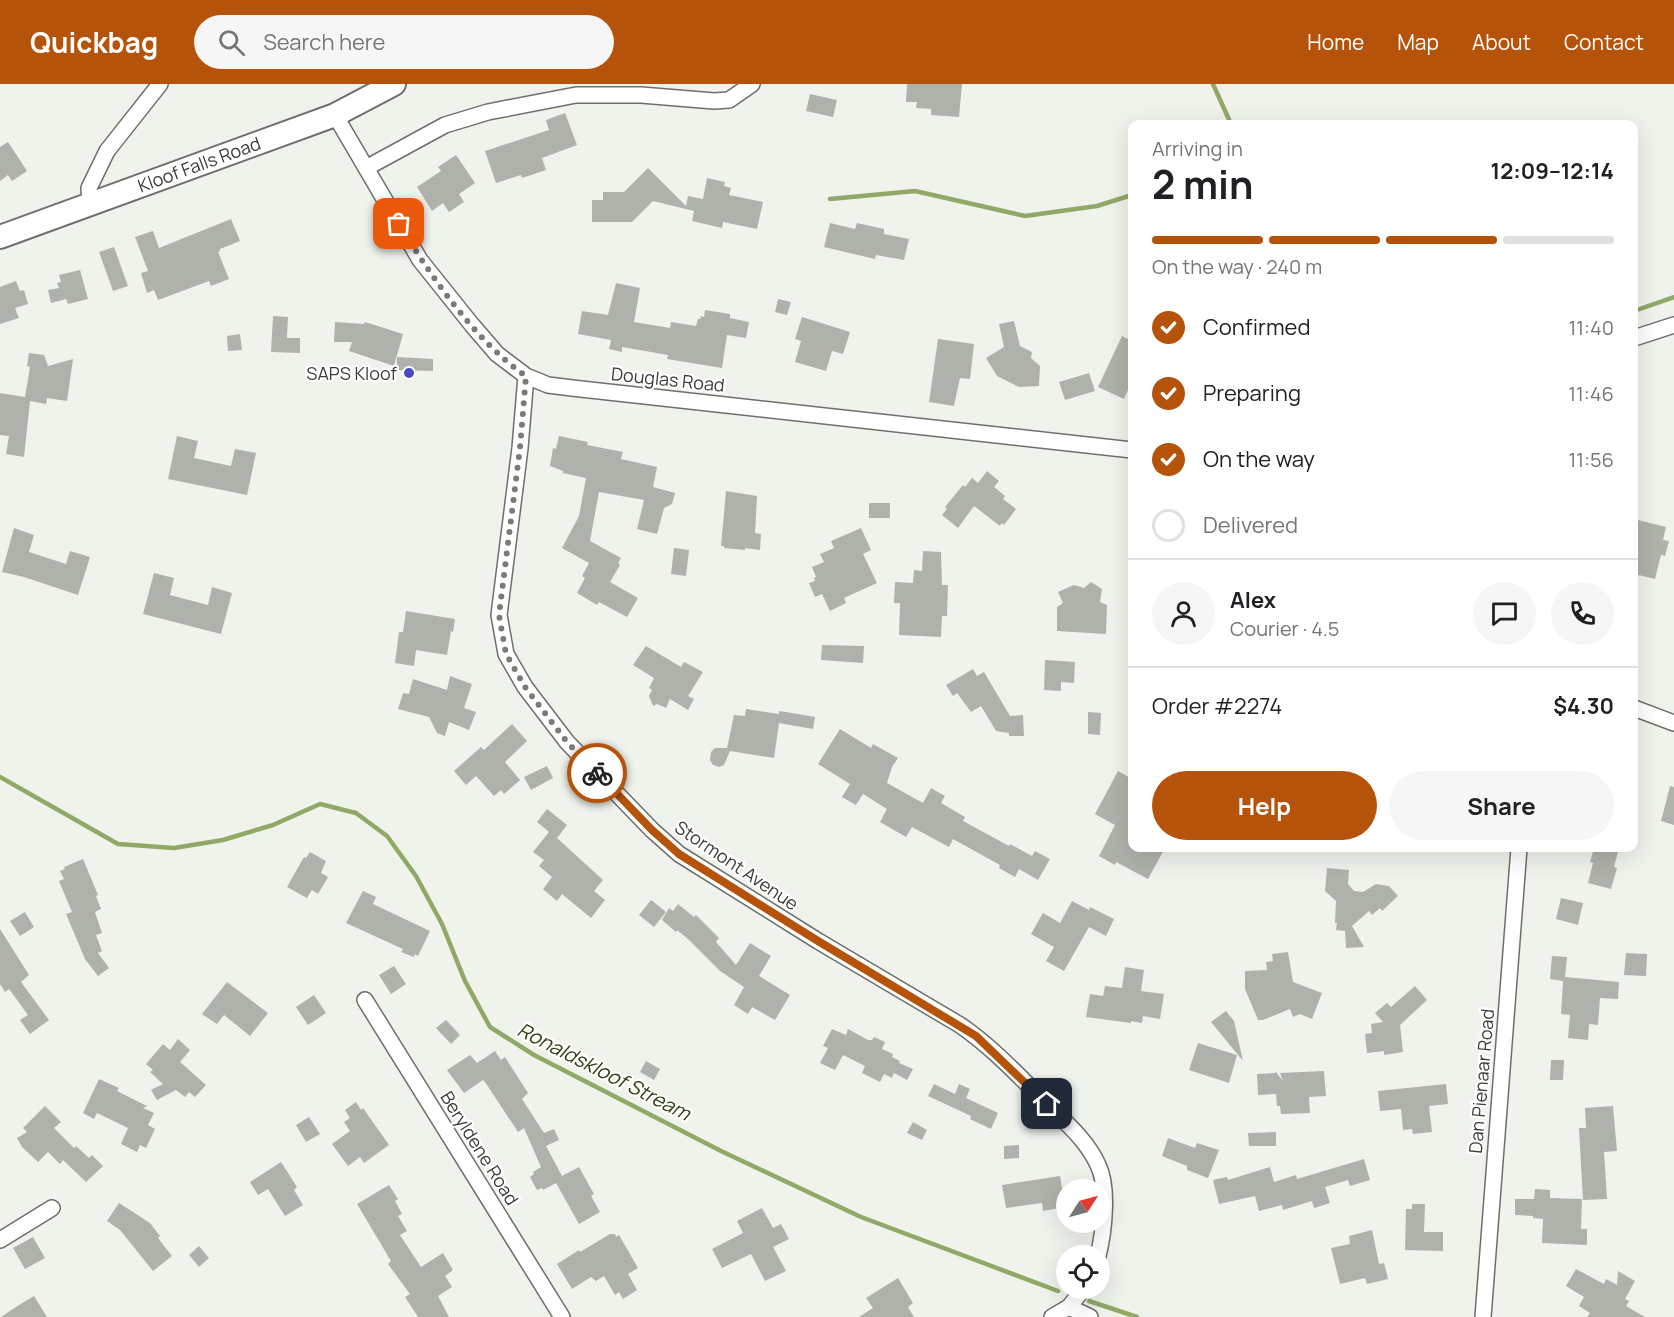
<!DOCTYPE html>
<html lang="en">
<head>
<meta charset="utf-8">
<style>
  :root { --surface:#fff; --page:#f6f6f6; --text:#202124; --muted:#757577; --line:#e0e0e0; --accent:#b45309 }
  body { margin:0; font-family:Manrope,sans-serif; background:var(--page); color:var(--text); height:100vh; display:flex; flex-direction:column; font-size:22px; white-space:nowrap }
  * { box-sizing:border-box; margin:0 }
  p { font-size:20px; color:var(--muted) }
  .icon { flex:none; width:33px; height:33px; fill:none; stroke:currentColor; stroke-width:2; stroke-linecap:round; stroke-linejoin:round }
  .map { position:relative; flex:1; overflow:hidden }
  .details { position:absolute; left:1128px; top:36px; width:510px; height:732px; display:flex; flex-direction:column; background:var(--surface); border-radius:12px; box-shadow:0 6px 24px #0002 }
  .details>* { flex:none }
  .needle { width:39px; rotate:54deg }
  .fabs { position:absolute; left:1056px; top:1095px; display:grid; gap:12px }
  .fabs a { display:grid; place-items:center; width:54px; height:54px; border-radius:50%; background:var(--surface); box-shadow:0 6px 24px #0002; font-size:30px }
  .pin { position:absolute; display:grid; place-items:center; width:51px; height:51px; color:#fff; margin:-26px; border-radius:12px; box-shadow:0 3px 9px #0006 }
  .courier { position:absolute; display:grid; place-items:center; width:60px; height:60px; margin:-30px; border:4px solid #b45309; border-radius:50%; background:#fff; color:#222; box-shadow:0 2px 8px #0007 }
  .head em { font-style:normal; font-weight:700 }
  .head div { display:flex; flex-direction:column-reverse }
  .head { display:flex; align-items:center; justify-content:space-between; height:102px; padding:0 24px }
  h1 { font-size:39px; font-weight:700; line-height:45px }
  .bar { display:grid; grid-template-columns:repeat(4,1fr); gap:9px 6px; align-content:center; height:72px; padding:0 24px }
  .bar i { height:8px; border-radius:4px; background:var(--line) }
  .bar .on { background:var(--accent) }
  .bar p { grid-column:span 4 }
  .line { display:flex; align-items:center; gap:15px; padding:0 24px; border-top:2px solid var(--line) }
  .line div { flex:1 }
  .round { display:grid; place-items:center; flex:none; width:63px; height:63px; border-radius:32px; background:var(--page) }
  ol { padding:0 24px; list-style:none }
  li { display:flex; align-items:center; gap:18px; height:66px }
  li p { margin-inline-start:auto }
  li .icon { padding:6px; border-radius:50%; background:var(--accent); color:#fff; stroke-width:4 }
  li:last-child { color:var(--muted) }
  li i { width:33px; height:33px; border:3px solid var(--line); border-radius:50% }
  .primary-button { display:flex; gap:12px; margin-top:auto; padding:12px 24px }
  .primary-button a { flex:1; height:69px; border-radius:36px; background:var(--accent); color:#fff; font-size:24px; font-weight:700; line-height:69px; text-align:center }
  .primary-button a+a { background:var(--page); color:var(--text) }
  header { display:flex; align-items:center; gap:36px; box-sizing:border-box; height:84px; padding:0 30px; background:var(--accent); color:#fff }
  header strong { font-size:28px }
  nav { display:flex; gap:33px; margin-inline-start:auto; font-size:21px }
  .search { width:420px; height:54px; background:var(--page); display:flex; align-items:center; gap:15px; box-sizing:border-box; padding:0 21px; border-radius:33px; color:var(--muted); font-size:22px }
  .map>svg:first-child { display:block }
</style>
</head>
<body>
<header>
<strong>Quickbag</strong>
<div class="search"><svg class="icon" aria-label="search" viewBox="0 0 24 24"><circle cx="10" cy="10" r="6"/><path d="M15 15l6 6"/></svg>Search here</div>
<nav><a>Home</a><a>Map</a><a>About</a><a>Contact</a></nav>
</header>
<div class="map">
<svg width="1674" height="1233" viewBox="0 0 1674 1233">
  <rect width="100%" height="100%" fill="#f0f3ec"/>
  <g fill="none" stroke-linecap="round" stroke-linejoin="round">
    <g stroke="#90a967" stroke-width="4.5">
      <polyline points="1213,0 1231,40"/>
      <polyline points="830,115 915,107 1025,132 1097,122 1132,111"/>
      <polyline points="1634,227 1674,213"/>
      <polyline points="0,693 118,760 174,764 223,756 273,741 320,720 356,729 387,752 416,792 442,840 465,897 490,943 534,971 721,1067 861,1133 1058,1207"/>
      <polyline points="1089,1217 1137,1233"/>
    </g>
  </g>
  <g fill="#afb2ab">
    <polygon points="907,0 962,0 959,33 931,31 931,25 916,24 917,18 906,18"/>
    <polygon points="810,10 837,16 833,33 806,27"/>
    <polygon points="565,29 577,61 542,74 546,86 522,94 521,91 496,99 485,67 549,46 546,36"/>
    <polygon points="8,58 27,87 12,97 8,91 0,97 0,63"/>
    <polygon points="456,71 475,99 459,110 464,118 449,128 443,119 432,127 417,103 441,87 438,83"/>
    <polygon points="648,84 686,122 688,112 703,115 707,94 725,98 724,102 731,104 729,111 763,118 757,145 723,138 722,144 692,137 694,127 653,117 632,138 592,138 592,116 603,116 603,108 624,108"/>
    <polygon points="231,135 240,157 220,165 220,167 218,168 229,195 211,202 209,197 158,216 154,206 147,209 141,189 148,187 135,153 153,147 159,164"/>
    <polygon points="830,139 855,145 857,139 884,145 884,150 909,155 904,176 876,171 875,175 824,163"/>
    <polygon points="114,163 128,202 113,207 99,168"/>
    <polygon points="80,186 88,215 68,220 66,215 51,219 48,206 59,204 57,199 61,198 59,191"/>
    <polygon points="16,197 20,207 24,206 28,220 15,224 19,234 0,240 0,203"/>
    <polygon points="616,199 640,204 634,238 670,244 671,238 696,242 698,235 700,235 701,232 704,233 705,226 730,230 730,234 749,238 746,254 727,251 722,284 667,275 668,271 622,263 622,268 609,265 611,256 578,250 582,227 608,231"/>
    <polygon points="778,215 791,218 787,231 775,228"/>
    <polygon points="273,232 288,233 287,254 300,254 300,269 271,268"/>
    <polygon points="802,233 850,248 843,270 832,267 826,287 795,278 801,257 795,255"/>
    <polygon points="1014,237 1020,262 1032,268 1031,274 1040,282 1039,302 1019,303 997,292 986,274 1004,263 999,240"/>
    <polygon points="335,238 364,240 365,238 403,250 394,282 349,267 352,258 334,258"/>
    <polygon points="240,250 242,266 228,267 227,252"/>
    <polygon points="1122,252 1132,257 1132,297 1124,315 1098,303"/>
    <polygon points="938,255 974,260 970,295 960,294 954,322 929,318"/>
    <polygon points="29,269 44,271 48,282 73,275 67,317 47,314 46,320 30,317 24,373 6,370 9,352 0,351 0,309 25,313 30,283 27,282"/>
    <polygon points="397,273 433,275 433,287 397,286"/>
    <polygon points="1089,289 1095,307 1065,316 1059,298"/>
    <polygon points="177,352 198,357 194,374 231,382 235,365 256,369 247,411 168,395"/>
    <polygon points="559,352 588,358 587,361 623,368 621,375 657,383 653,403 675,409 672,420 664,424 657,450 637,445 644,416 599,408 590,457 621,474 618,479 620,481 610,498 638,514 627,533 599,518 597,521 577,509 585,494 582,492 589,479 562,464 579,432 586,394 563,389 563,387 550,382 553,364 556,365"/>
    <polygon points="987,387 999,397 994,403 1005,412 1003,415 1016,425 1004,441 1002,439 1000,442 974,422 958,444 942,431 947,425 945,423 963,401 965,403 972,394 978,399"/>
    <polygon points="726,407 757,412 755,449 761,450 760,466 745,464 745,466 724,464 724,462 721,462"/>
    <rect x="869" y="419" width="21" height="15"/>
    <polygon points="1634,435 1666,443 1663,456 1669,457 1665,472 1661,471 1655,495 1634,490"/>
    <polygon points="14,444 34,451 29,468 66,480 70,467 90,473 78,511 24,493 2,488"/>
    <polygon points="861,444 871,466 863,470 877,499 844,514 846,519 830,527 822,510 815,513 809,499 815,497 814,494 816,493 812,483 824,478 820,470 834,464 831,457"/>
    <polygon points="674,464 689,466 686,492 671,490"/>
    <polygon points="923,467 941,468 942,501 948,501 947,532 942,532 941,553 899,551 900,519 894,519 895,498 913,499 914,486 922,487"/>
    <polygon points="154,489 174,494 170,511 208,521 212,503 232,509 221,550 143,530"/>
    <polygon points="1091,498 1102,505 1100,518 1107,521 1106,550 1057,547 1057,523 1063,519 1058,508 1074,501 1084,504"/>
    <polygon points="406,527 455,535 453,548 451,547 447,571 416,566 414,582 395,579 399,548 403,548"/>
    <polygon points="822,561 864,562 863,579 821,576"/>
    <polygon points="646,562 681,583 684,578 703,588 688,612 694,615 688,626 670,615 666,624 657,620 653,622 649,612 652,606 649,604 654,594 633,581"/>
    <polygon points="1045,576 1075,578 1074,599 1061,598 1061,607 1044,606"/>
    <polygon points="973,585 977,592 984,588 1010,632 1023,631 1024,652 1009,652 1009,649 996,647 981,622 971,628 957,609 953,612 946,601"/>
    <polygon points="450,592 472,600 464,624 476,628 469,646 449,638 445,652 437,649 429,633 398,625 403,609 409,610 413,595 447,606"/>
    <polygon points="746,625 779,630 779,627 786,628 815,633 813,645 779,639 774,674 730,667 724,681 719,683 713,681 710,676 711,668 715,664 727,664 734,631 745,632"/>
    <polygon points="1088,628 1101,629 1100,651 1088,650"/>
    <polygon points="512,640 527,657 505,678 520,696 504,710 501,706 494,712 476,692 466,701 454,687 481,663 484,666"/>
    <polygon points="840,645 871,664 873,660 898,674 892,683 887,699 923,719 931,704 945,712 941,719 965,733 963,737 1009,762 1010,760 1032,772 1035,767 1050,775 1038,796 1019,785 1015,793 999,784 1000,781 953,755 949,763 912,743 906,753 880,738 887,725 863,710 856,721 842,713 850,700 818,680"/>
    <polygon points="547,682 553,694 531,706 524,693"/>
    <polygon points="1118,687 1132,695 1132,764 1165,764 1148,795 1116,778 1115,781 1099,772 1115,741 1095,730"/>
    <polygon points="1670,702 1674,703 1674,741 1661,737"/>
    <polygon points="547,725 567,741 557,754 603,796 594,807 605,816 591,834 562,810 557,817 543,805 552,793 539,782 544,776 533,768 549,748 537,738"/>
    <polygon points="1594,764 1619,764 1614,783 1617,784 1611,805 1588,799 1593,779 1590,778"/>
    <polygon points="310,768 326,777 321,789 328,793 318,810 312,806 307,814 287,803 304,773 306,774"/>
    <polygon points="83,775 98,811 96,812 101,825 95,828 102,849 96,851 102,867 98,869 109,884 98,892 85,875 66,830 72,828 59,797 64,795 60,787 65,785 64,783"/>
    <polygon points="1327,784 1349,786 1348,800 1354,807 1363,808 1376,800 1389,802 1398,812 1382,827 1380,824 1372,831 1369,827 1352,842 1364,863 1346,864 1345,847 1336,846 1337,839 1335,839 1336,817 1325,807"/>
    <polygon points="363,807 376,813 373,820 430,847 418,872 415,870 414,873 401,868 403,865 346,839"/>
    <polygon points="1561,814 1583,819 1578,841 1556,835"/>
    <polygon points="651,816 666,828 654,843 639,831"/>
    <polygon points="1072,817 1089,826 1090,823 1114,835 1106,852 1089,843 1064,887 1046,877 1054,863 1031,850 1043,829 1060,839"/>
    <polygon points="678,820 694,833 696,831 719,854 716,858 736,881 750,859 771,872 759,892 790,911 775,936 752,923 748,930 734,921 744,903 720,887 688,855 677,846 676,848 662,836 669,824 673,827"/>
    <polygon points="25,828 34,843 20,852 10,837"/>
    <polygon points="0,845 29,891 21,898 49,936 30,950 20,936 28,931 9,905 5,908 0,900"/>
    <polygon points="1288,868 1293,898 1322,909 1312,935 1300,930 1293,933 1290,925 1263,936 1258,936 1245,905 1245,887 1267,886 1266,878 1273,877 1272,870"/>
    <polygon points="1626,869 1647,870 1646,892 1624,891"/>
    <polygon points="1552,872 1567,873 1565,893 1619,898 1618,915 1600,914 1598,941 1589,940 1588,956 1568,954 1570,931 1561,930 1563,897 1550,895"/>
    <polygon points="394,882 406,900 391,910 379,891"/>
    <polygon points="1125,883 1144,886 1141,907 1164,910 1160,935 1143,932 1142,939 1131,937 1131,939 1086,933 1090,910 1103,912 1105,902 1122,904"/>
    <polygon points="227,898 268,929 250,952 224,931 217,940 202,930"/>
    <polygon points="1415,902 1427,916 1400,941 1403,968 1384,971 1384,967 1367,969 1365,950 1372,949 1371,940 1383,938 1375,929 1387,919 1391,923"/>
    <polygon points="314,911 326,929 308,941 296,923"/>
    <polygon points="1226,927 1234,937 1243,977 1211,938"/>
    <polygon points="446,936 460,951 451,960 436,944"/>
    <polygon points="832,945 846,951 848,945 868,956 872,956 874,953 885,958 882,965 893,970 892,973 900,977 899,979 913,985 907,996 894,989 892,994 884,990 880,998 862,989 865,982 843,971 835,986 820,979 828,964 823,962"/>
    <polygon points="178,955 190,966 180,978 206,1001 195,1013 189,1008 185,1013 176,1006 157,1016 151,1006 163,1000 150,988 153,986 146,980 163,960 170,966"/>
    <polygon points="1198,959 1237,971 1229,999 1189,986"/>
    <polygon points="495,967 501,976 505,973 528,1009 522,1015 544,1049 554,1045 559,1056 546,1062 562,1092 579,1083 594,1110 591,1112 600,1128 579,1140 556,1099 543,1106 542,1104 537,1106 530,1093 534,1090 533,1088 541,1083 524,1044 518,1048 485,998 483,996 464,1009 447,986 470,971 477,979"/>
    <polygon points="1551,976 1564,976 1563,996 1550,996"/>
    <polygon points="646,977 660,985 654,996 640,988"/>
    <polygon points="1275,987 1283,997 1280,989 1324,987 1326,1012 1309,1013 1310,1029 1281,1030 1280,1022 1277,1022 1276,1010 1258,1011 1257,990 1275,989"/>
    <polygon points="99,995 119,1004 117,1007 147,1022 143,1024 154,1029 148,1041 155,1045 146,1064 140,1061 137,1068 121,1060 128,1044 97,1029 94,1035 83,1029"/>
    <polygon points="934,1000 955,1010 959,1000 970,1005 966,1014 998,1029 991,1045 970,1035 971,1032 928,1012"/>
    <polygon points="1446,1000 1448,1020 1429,1022 1432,1048 1413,1050 1412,1045 1403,1046 1401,1025 1380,1027 1378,1007"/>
    <polygon points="356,1018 361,1026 363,1024 389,1061 364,1079 360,1073 348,1082 332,1060 350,1047 344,1038 350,1034 345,1026"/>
    <polygon points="45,1022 61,1038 54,1044 74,1064 76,1062 89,1074 92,1071 103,1082 86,1098 63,1076 60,1080 48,1068 38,1078 22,1063 17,1054 27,1048 23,1044"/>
    <polygon points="1613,1022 1617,1067 1604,1068 1607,1115 1583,1116 1579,1044 1586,1044 1585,1024"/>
    <polygon points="309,1033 320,1050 306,1058 296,1041"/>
    <polygon points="913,1038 927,1046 922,1056 907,1049"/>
    <polygon points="1276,1048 1276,1062 1249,1062 1248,1049"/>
    <polygon points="1168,1054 1195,1064 1197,1059 1219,1066 1208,1094 1187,1086 1187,1082 1162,1072"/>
    <polygon points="1019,1061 1019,1074 1004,1075 1004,1062"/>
    <polygon points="1364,1075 1370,1096 1350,1102 1348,1096 1325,1103 1330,1119 1314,1124 1312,1117 1283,1126 1282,1121 1259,1127 1255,1112 1219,1120 1213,1096 1227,1093 1228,1096 1270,1083 1274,1098 1296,1091 1297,1095"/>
    <polygon points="281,1078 297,1103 294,1106 303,1121 285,1132 268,1105 258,1111 250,1098"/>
    <polygon points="1060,1092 1065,1123 1043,1127 1042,1119 1006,1124 1002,1101"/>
    <polygon points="389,1101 398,1115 395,1117 402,1130 398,1132 407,1147 400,1151 421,1183 443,1169 453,1186 445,1192 452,1203 438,1212 449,1233 418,1233 405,1213 410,1210 388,1180 391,1177 357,1120"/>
    <polygon points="1535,1105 1550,1106 1550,1114 1582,1115 1581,1145 1587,1145 1587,1161 1542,1159 1543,1135 1533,1134 1533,1132 1515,1131 1515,1115 1534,1115"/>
    <polygon points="119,1119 150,1139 160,1152 158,1154 172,1172 153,1187 120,1146 107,1137"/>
    <polygon points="1412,1120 1425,1120 1424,1148 1443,1148 1443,1167 1405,1166 1406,1125 1412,1125"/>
    <polygon points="762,1124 773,1144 781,1140 789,1155 773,1163 786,1187 765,1197 751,1170 722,1184 712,1165 743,1149 737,1137"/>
    <polygon points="1372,1146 1379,1180 1384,1179 1388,1195 1367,1200 1365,1194 1340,1200 1331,1164 1350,1160 1349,1152"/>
    <polygon points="610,1150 615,1150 616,1153 619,1151 638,1184 628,1190 637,1206 623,1215 619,1208 615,1211 604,1192 596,1197 591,1193 572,1205 557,1180 579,1166 580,1168"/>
    <polygon points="33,1153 45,1174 25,1185 13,1164"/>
    <polygon points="199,1162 209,1174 199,1183 189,1171"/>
    <polygon points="1576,1185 1604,1200 1606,1195 1617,1201 1618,1187 1635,1197 1625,1215 1629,1217 1626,1222 1645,1233 1587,1233 1590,1229 1579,1222 1584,1213 1566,1202"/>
    <polygon points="898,1194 913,1219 908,1223 914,1233 859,1233 873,1224 866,1214"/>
    <polygon points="34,1212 47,1233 1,1233 19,1221"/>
  </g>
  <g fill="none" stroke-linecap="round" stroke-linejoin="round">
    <defs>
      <g id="minor">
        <polyline points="335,31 420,176 472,241 497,270 526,292 548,301 572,304 1132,366"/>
        <polyline points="366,84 445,41 488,28 576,11 641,11 714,17 729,16 752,0"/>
        <polyline points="90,120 89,104 107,67 160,0"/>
        <polyline points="1634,254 1674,241"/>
        <path d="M526,292L520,364L499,531L506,570L525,603L567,658L652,746L679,770L818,857L960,941C992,963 1018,991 1045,1018C1064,1037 1087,1056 1098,1081C1109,1103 1104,1148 1098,1172"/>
        <polyline points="1634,624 1674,639"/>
        <polyline points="365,916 562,1233"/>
        <polyline points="0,1156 52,1124"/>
        <polyline points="1069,1223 1090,1233"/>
        <polyline points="1052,1233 1069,1223 1084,1204"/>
        <polyline points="1483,1233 1519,764"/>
      </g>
      <polyline id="secondary" points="0,153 335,31 394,0"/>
    </defs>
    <use href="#minor" stroke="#6d706a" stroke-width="18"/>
    <use href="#secondary" stroke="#6d706a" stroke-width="26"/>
    <use href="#minor" stroke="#fff" stroke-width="15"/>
    <use href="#secondary" stroke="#fff" stroke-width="22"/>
  </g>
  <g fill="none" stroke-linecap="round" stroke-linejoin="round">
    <path stroke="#7a7b77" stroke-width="6" stroke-dasharray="0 10.8" d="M399,140C430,191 476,258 526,292L520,364L499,531L506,570L525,603L567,658L597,689"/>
    <polyline stroke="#b45309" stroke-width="8" points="597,689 652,746 679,770 818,857 976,952 1047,1020"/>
  </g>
  <circle fill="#484bc1" stroke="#fff" stroke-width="2" cx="409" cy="289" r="6"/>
  <g text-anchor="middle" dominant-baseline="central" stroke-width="4.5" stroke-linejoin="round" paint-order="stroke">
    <g font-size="18" fill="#3a3b38" stroke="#fff">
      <text transform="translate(199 80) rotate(-20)">Kloof Falls Road</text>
      <text transform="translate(668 295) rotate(6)">Douglas Road</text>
      <text transform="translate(737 781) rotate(34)">Stormont Avenue</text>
      <text transform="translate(1481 997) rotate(-85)">Dan Pienaar Road</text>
      <text transform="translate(480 1064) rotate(58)">Beryldene Road</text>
    </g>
    <g font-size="18" fill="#3a3b38" stroke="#fff" text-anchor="end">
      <text x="397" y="289">SAPS Kloof</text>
    </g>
    <g font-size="20" font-style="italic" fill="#30400e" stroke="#fff">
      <text transform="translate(604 987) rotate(27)">Ronaldskloof Stream</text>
    </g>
  </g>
</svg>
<div class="fabs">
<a><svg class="needle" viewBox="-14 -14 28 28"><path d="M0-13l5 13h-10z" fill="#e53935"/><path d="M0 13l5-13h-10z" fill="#757577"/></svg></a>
<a><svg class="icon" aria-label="locate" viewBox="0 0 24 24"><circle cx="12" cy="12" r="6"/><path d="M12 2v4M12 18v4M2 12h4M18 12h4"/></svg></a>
</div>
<div class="pin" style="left:399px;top:140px;background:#ea580c"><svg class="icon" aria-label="bag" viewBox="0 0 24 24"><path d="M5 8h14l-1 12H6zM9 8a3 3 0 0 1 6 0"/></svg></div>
<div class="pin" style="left:1047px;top:1020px;background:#1f2937"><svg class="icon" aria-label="home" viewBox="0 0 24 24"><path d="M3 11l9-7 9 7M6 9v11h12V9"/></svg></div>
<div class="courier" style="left:597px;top:689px"><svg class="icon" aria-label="bike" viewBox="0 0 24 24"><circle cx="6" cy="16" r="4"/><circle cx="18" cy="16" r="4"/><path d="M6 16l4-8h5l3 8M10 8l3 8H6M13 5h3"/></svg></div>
<section class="details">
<div class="head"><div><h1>2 min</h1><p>Arriving in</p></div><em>12:09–12:14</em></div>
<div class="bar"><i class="on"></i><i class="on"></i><i class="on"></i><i></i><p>On the way · 240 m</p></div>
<ol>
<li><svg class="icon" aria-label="check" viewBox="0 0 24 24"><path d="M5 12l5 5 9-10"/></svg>Confirmed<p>11:40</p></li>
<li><svg class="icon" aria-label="check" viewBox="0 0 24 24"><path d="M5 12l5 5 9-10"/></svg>Preparing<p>11:46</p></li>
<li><svg class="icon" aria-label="check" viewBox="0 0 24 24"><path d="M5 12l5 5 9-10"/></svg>On the way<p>11:56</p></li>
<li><i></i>Delivered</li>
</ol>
<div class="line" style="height:108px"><a class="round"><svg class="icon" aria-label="person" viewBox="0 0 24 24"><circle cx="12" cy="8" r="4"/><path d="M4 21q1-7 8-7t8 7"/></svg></a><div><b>Alex</b><p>Courier · 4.5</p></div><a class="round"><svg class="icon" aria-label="chat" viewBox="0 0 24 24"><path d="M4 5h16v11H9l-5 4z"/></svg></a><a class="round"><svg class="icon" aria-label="phone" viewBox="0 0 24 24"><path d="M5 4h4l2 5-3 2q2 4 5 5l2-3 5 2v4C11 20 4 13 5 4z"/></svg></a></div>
<div class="line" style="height:78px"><div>Order #2274</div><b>$4.30</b></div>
<div class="primary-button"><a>Help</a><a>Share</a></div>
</section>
</div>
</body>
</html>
